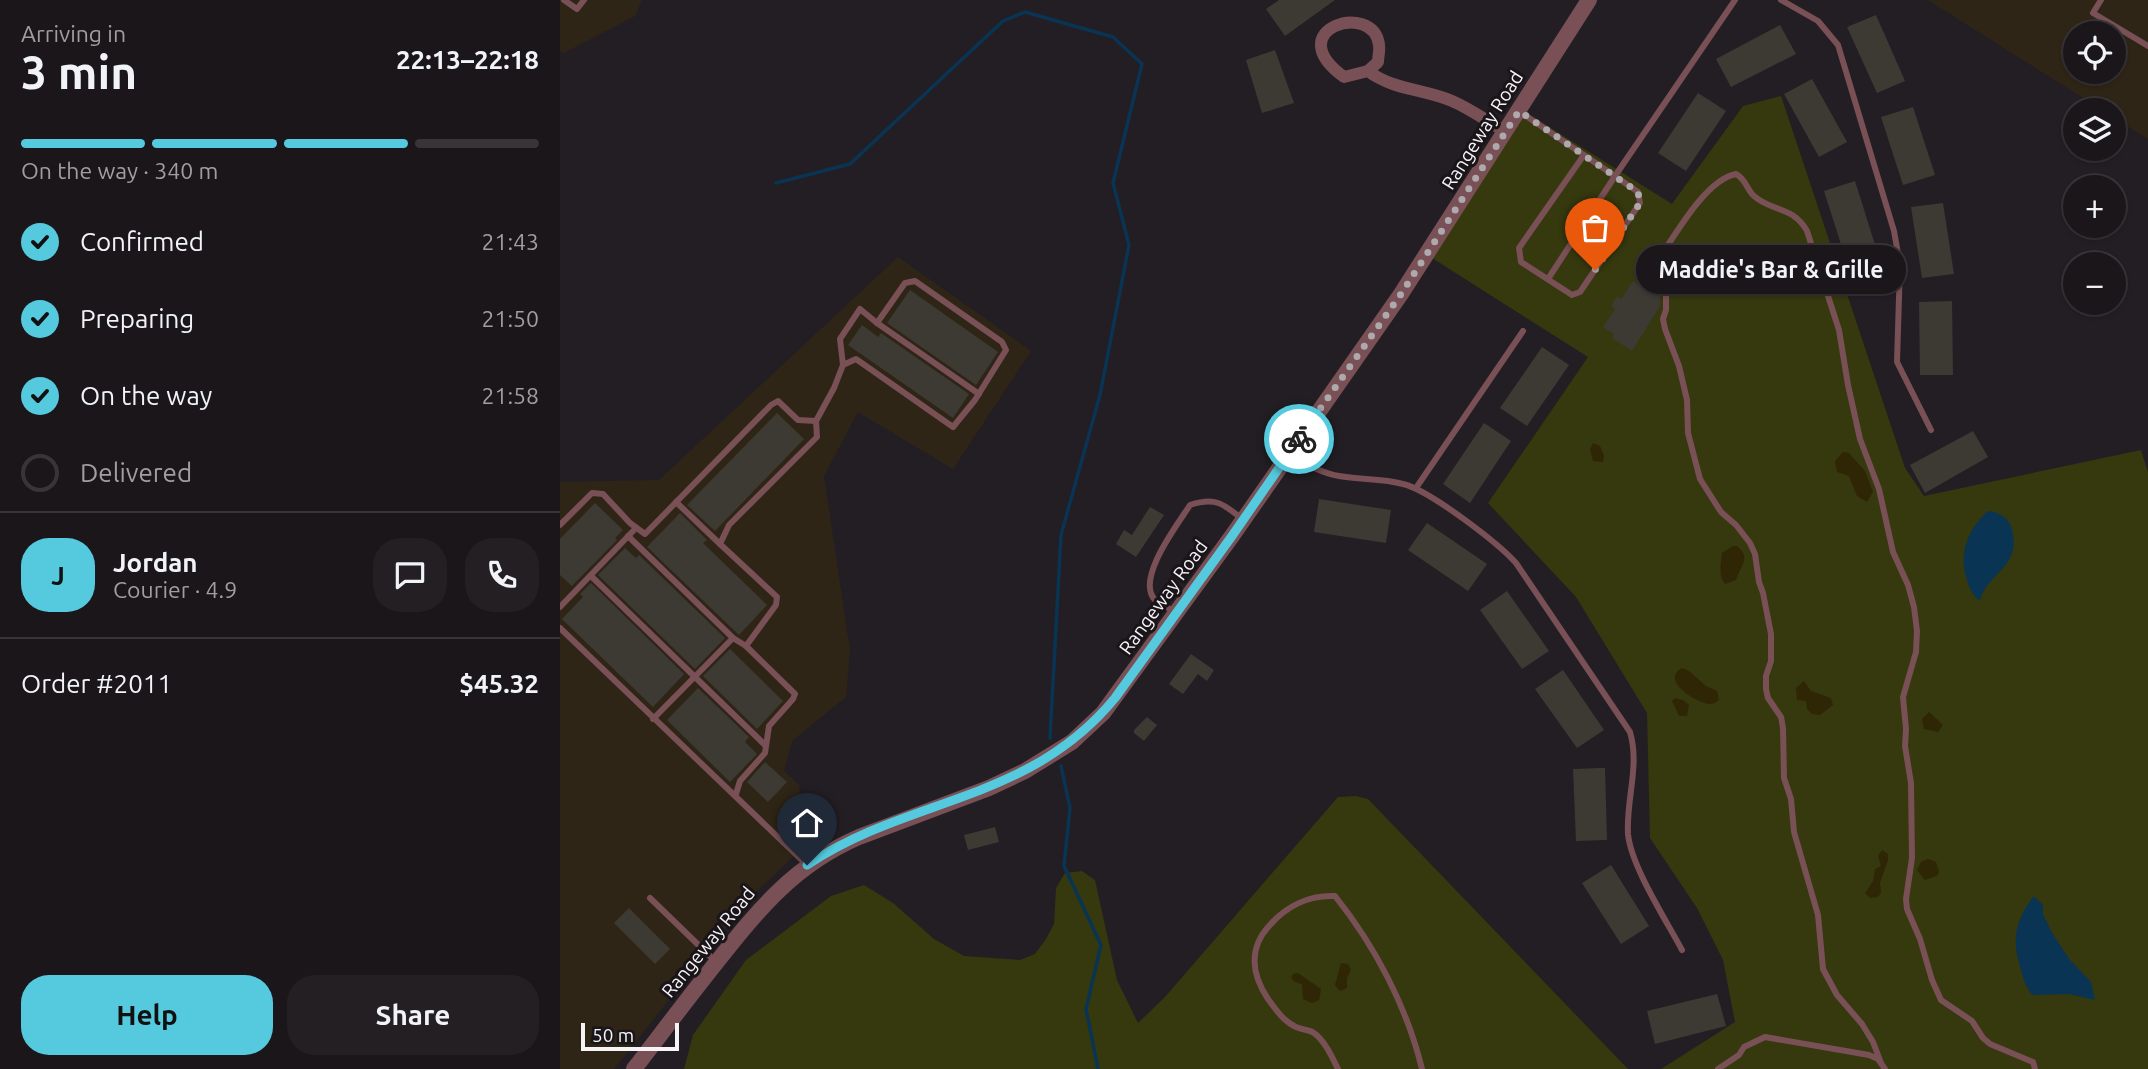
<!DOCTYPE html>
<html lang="en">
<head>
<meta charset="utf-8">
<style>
  :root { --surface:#1a161a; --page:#231f23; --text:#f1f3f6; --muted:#9f9fa2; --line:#383539; --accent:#55cade }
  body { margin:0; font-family:Ubuntu,sans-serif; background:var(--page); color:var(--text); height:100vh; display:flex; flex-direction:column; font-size:26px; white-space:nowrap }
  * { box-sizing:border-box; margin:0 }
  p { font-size:23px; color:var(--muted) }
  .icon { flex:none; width:38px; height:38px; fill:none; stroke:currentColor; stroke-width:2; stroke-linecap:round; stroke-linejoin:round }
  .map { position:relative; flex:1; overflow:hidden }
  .details { display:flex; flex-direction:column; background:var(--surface); width:560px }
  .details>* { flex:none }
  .controls { position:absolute; left:1503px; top:21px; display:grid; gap:14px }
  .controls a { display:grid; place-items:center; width:63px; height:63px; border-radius:50%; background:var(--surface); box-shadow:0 2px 5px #0004,0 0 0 2px var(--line); font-size:35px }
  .scale { position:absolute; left:21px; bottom:18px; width:98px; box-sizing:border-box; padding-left:7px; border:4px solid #f7f4f7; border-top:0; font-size:19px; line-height:24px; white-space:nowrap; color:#f7f4f7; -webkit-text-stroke:5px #191519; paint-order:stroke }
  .pin { position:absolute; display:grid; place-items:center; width:60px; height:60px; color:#fff; margin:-72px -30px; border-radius:50% 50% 50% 0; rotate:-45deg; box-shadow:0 0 7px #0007 }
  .pin .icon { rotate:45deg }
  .courier { position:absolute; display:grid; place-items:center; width:70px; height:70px; margin:-35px; border:5px solid #55cade; border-radius:50%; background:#fff; color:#222; box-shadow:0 2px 9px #0007 }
  .bubble { position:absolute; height:49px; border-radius:24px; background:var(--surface); box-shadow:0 2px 5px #0004,0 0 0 2px var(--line); font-size:23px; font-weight:700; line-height:49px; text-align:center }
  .summary em { font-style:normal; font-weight:700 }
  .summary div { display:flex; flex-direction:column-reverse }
  .summary { display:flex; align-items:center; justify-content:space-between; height:119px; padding:0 21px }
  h1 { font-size:46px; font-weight:700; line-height:52px }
  .bar { display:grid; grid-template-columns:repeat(4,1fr); gap:10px 7px; align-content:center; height:84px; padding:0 21px }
  .bar i { height:9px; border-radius:5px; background:var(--line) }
  .bar .on { background:var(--accent) }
  .bar p { grid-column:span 4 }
  .line { display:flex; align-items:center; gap:18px; padding:0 21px; border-top:2px solid var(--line) }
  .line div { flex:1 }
  .round { display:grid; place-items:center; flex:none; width:74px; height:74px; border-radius:28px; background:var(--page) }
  ol { padding:0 21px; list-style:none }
  li { display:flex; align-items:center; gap:21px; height:77px }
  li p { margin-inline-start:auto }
  li .icon { padding:7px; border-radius:50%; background:var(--accent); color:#111; stroke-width:4 }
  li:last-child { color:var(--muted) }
  li i { width:38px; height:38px; border:4px solid var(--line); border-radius:50% }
  .primary-button { display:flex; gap:14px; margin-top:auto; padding:14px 21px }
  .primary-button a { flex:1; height:80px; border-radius:28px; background:var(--accent); color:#111; font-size:28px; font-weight:700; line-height:80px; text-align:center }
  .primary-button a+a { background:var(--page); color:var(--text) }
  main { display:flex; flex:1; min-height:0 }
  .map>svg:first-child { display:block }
</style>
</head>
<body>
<main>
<section class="details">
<div class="summary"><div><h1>3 min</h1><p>Arriving in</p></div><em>22:13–22:18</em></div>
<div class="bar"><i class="on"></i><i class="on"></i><i class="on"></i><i></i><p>On the way · 340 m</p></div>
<ol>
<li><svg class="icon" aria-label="check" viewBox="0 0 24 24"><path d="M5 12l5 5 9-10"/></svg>Confirmed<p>21:43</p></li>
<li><svg class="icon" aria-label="check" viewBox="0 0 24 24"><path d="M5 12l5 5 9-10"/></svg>Preparing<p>21:50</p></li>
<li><svg class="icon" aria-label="check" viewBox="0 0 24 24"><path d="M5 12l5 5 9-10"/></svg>On the way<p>21:58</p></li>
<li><i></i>Delivered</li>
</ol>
<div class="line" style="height:126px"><b class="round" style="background:var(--accent);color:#111">J</b><div><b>Jordan</b><p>Courier · 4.9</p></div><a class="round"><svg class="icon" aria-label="chat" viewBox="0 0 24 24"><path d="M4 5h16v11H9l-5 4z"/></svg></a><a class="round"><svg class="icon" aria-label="phone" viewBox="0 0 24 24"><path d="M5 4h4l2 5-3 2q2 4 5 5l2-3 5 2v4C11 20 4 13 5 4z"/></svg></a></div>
<div class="line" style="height:91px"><div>Order #2011</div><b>$45.32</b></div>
<div class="primary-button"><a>Help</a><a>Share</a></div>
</section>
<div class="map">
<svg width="1588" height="1069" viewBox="0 0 1588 1069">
  <rect width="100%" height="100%" fill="#231e23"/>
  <g fill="#2f2516" fill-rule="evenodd">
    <polygon points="0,0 82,0 75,16 4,53 0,50"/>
    <path d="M1368,0H1588V139L1554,118V110H1542ZM1516,33H1554V72H1516Z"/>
    <polygon points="338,257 471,351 393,469 298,412 264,476 290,651 286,697 232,741 224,771 239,785 246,844 190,898 54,1069 0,1069 0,482 99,480"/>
  </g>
  <g fill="#36380e">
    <polygon points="1221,96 1345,468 1364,496 1581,450 1588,472 1588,1069 1101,1069 1175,1022 1163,960 1137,908 1090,838 1087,713 1016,597 928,503 1028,357 872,258 964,111 1112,204 1183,106"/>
    <polygon points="796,796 808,799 1068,1069 124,1069 133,1035 186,960 271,896 304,885 333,903 374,939 404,956 460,960 475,954 486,939 494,924 496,888 505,873 522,871 535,880 557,980 578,1023 605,997 778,797"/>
  </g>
  <g fill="#2f2605">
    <polygon points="1033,443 1040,446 1044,456 1043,462 1033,461 1030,449"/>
    <polygon points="1283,452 1289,453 1305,471 1313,492 1307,502 1297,496 1289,476 1277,472 1275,461"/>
    <path d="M1173,546H1177C1192,558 1180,566 1176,580L1165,584C1158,577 1161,563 1162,553Z"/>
    <path d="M1122,668L1129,671L1146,686L1157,691L1159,700C1155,703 1154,704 1149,704C1135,702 1100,680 1122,668Z"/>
    <polygon points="1244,681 1251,691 1271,698 1273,705 1260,715 1252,714 1247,709 1246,701 1237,700 1236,688"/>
    <polygon points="1115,698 1123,700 1129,705 1127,716 1119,716 1112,701"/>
    <polygon points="1369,712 1383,725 1378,732 1364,729 1362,719"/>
    <polygon points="1322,850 1328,854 1328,860 1320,883 1321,893 1318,897 1310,898 1305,893 1313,881 1315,869 1321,866 1318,856"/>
    <polygon points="1368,859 1376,862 1379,872 1377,876 1365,880 1357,870 1361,862"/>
    <polygon points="781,963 788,964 791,970 787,978 787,988 780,991 775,985"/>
    <polygon points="738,973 761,989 759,1000 752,1003 743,999 742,984 735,982 731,978 733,974"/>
  </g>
  <g fill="#093453">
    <path d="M1428,511C1440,513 1449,517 1452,530C1462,567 1427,573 1420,601C1411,594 1409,587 1406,577C1399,551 1409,528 1428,511Z"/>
    <path d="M1473,897H1475L1483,905V914L1492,933L1510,960L1531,982L1535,1000L1509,994L1472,995C1463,983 1462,973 1458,959C1452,935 1458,917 1473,897Z"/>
  </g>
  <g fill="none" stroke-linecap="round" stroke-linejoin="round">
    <g stroke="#093453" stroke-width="3.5">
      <polyline points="216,183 290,164 443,21 465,12 553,37 582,64 553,183 569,245 540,395 501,535 490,738"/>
      <polyline points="501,766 510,808 504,866 541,945 526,1009 538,1069"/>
    </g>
  </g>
  <g fill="#3d3933">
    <polygon points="719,0 775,0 725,36 706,9"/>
    <polygon points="1316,15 1345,81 1317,93 1287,27"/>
    <polygon points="1220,25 1236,54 1171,87 1156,59"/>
    <polygon points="715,50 734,103 702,113 686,60"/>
    <polygon points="1252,79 1287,142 1259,157 1224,94"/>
    <polygon points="1138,93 1166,111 1126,171 1098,153"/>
    <polygon points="1353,107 1375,175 1343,185 1321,117"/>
    <polygon points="1295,181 1317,251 1286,260 1264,191"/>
    <polygon points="1383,203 1394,274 1362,278 1351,207"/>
    <polygon points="1073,281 1085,289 1090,282 1100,289 1100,306 1072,351 1052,338 1054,334 1043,327 1055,309 1051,306 1057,296 1061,299"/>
    <polygon points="350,290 438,352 416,385 327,323"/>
    <polygon points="1392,301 1393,375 1360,375 1359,302"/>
    <polygon points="302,325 318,337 321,333 409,394 393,418 288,345"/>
    <polygon points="982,347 1009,365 967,426 940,408"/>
    <polygon points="217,413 244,439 155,531 127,505"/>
    <polygon points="924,423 951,441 910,503 883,484"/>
    <polygon points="1413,431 1428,457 1365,493 1350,465"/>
    <polygon points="759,499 831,510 826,543 754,532"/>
    <polygon points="35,503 63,530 55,538 57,540 12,586 0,575 0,539"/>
    <polygon points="590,507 604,515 576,557 556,544 564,530 572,535"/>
    <polygon points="120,513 147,540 143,543 207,605 179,635 87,547"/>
    <polygon points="867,523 927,564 908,591 848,550"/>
    <polygon points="65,548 76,558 79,555 165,638 135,669 38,575"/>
    <polygon points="31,583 124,674 93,707 2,619 23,597 20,594"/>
    <polygon points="947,591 989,651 962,669 920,610"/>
    <polygon points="170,649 223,701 197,729 143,676"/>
    <polygon points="631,654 654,670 647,681 638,674 623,694 609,684"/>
    <polygon points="1003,670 1044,730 1017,748 975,689"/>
    <polygon points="138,688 189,737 185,742 197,754 170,782 107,720"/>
    <polygon points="587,717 597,725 584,741 574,733 574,730"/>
    <polygon points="205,762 227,782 208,802 187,782"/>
    <polygon points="1040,768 1045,768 1047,840 1016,841 1013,769"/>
    <polygon points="435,827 439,842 408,850 404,835"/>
    <polygon points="1051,865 1089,926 1061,944 1022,883"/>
    <polygon points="69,908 110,949 95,964 54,923"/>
    <polygon points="1157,994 1166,1026 1095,1044 1087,1011"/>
  </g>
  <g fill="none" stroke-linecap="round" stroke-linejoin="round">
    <g stroke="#785055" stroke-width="6">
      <polyline points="4,0 17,9 24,0"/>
      <polyline points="1221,0 1258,21 1278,45 1334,231 1340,265 1337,362 1371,430"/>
      <polyline points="1541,0 1533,13 1588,46"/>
      <path d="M960,112C1000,139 1039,165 1078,192L1080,203L1020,292L1012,295L961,262L959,248L1024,155"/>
      <polyline points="988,279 1055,176 1175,0"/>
      <polyline points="317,323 419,394"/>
      <path d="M730,455C746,464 761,473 779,476C800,480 822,478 843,484C869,490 937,542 956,563L1070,732C1080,766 1066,799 1068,834C1071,866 1106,920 1122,950"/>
      <polyline points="856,488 963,331"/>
      <polyline points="116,502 160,544"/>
      <polyline points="0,525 32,493 43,494 70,523 85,534 211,405 218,401 238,420 256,421"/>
      <polyline points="68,536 173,638 186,646"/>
      <polyline points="31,576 205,745"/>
      <polyline points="0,607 76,528"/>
      <path d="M615,612C609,608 600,605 595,600C575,579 618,524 630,505C655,497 663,503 682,519"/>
      <polyline points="0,628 247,865"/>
      <polyline points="93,719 173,638"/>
      <polyline points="176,794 180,781 205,753 209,726 233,699 235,694 186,646 216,605 217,597 160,544 169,525 257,437 256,421 274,388 283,365 280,339 300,309 317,323 345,283 355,281 442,342 446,350 415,400 393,427 296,359 283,365"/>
      <polyline points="90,898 156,962"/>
      <path d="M1321,1063L1313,1042L1302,1024L1277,995L1263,969L1258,915L1234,832L1231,799L1224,778L1223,728L1221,717L1208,698L1206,689V676L1211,661V634L1203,593L1199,582L1195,554L1190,543L1176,525L1161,512L1140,479L1128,433L1127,400L1119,366L1105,329L1103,319L1106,310V288L1099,270L1094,266C1112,241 1144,180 1176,174C1186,179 1187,190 1194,196C1212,212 1233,206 1247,231L1279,330L1288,385L1300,439L1319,489L1333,552L1348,585L1354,607L1357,631L1356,652L1343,697L1346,729L1345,746L1351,783L1352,858L1346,899L1347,909L1360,939L1372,980L1381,1000L1412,1021L1423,1038L1430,1044L1473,1062L1475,1069"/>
      <path d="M778,1069C772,1057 765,1041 754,1033C749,1029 740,1030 734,1026C723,1020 716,1010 708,999C692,975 688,949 709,926C726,906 749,895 775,896C815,946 847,1007 862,1069"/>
      <polyline points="1158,1069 1179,1055 1184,1047 1205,1037 1309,1055 1318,1059 1325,1069"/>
    </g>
    <path stroke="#785055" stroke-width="12" d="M808,71L784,77C718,29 814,0 819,45C820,50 818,57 818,62L808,71C833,90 864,89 892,101C911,109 928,122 946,132"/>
    <path stroke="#785055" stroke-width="16" d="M74,1069C101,1034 128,998 156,963C199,909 234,865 299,837L429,788L465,771L512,742L543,713L672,536L841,294L1029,0"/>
  </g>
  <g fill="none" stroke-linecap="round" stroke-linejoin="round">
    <polyline stroke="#ada9ad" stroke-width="7" stroke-dasharray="0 12.6" points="739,439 841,294 959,111 1078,192 1080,203 1035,270"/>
    <path stroke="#55cade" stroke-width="9" d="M247,865C350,796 469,803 555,698L672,536L739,439"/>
  </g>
  <g text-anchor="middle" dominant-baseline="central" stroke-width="6" stroke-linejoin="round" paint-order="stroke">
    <g font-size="19" fill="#f7f4f7" stroke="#191519">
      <text transform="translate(922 130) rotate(-58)">Rangeway Road</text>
      <text transform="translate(603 597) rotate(-54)">Rangeway Road</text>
      <text transform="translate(148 942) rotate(-51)">Rangeway Road</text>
    </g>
  </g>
</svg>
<div class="controls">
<a><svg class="icon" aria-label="locate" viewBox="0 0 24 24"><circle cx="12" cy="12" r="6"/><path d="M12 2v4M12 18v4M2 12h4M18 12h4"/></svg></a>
<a><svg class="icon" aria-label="layers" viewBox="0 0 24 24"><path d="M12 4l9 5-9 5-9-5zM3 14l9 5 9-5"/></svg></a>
<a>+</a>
<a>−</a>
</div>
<div class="scale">50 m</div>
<div class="pin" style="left:1035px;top:270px;background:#ea580c"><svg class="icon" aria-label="bag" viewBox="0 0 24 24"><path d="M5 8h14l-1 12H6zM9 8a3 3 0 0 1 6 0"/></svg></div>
<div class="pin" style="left:247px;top:865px;background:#1f2937"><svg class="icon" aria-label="home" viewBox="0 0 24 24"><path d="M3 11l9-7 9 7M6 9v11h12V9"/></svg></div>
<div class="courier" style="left:739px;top:439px"><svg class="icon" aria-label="bike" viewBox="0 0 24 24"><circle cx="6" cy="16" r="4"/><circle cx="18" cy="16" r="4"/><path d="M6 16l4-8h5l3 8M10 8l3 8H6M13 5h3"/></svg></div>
<div class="bubble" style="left:1076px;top:245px;width:270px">Maddie's Bar &amp; Grille</div>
</div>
</main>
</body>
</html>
